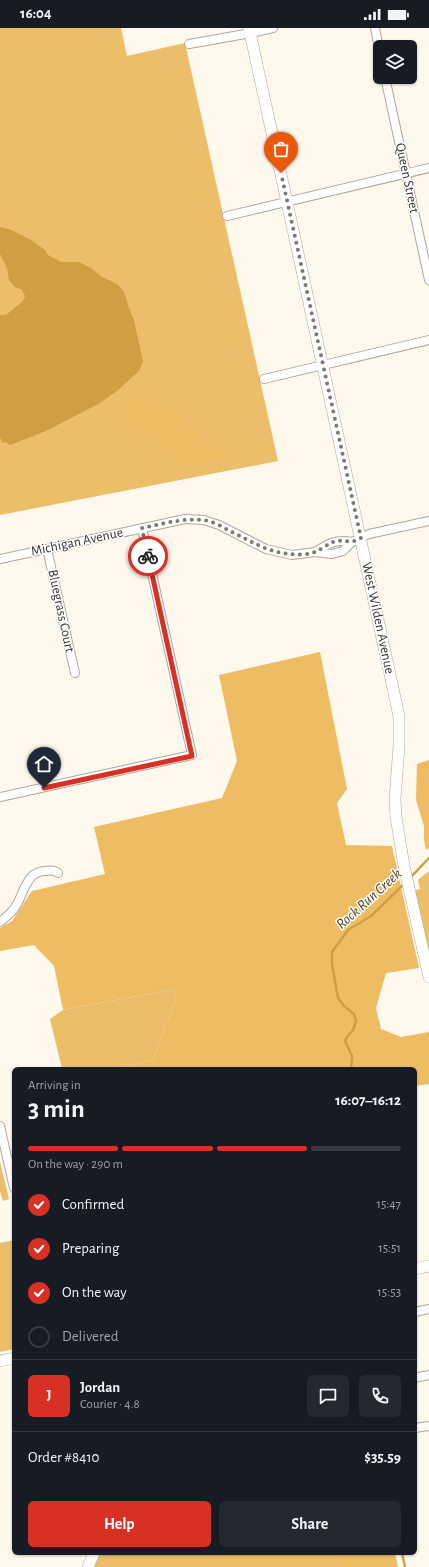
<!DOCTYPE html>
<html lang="en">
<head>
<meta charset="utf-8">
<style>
  :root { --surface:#171b24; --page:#242831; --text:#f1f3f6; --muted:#9ea1a6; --line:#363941; --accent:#d93025 }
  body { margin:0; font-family:"Alegreya Sans",sans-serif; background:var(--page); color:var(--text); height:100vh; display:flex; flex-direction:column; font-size:15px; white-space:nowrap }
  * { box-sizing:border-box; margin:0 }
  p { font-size:13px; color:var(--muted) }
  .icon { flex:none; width:22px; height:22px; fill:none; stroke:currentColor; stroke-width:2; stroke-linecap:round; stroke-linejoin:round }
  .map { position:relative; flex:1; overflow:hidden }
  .details { position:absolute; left:12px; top:1039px; width:405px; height:488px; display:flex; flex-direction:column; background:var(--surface); border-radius:6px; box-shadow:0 1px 3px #0004 }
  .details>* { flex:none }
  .buttons { position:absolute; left:373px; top:12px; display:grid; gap:8px }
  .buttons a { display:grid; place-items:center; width:44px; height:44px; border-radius:6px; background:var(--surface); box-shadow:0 1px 3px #0004; font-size:20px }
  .pin { position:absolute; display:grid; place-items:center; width:34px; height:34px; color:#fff; margin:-41px -17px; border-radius:50% 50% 50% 0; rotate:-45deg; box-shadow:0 0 4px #0007 }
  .pin .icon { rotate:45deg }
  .courier { position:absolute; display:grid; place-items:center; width:40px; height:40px; margin:-20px; border:3px solid #d93025; border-radius:50%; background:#fff; color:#222; box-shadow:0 1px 5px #0007 }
  .summary em { font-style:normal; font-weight:700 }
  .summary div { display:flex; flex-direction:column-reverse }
  .summary { display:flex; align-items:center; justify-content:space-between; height:68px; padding:0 16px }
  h1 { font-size:26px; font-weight:700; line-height:30px }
  .bar { display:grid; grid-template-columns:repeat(4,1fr); gap:6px 4px; align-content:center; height:48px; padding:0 16px }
  .bar i { height:5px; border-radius:3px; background:var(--line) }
  .bar .selected { background:var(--accent) }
  .bar p { grid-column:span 4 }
  .line { display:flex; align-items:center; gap:10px; padding:0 16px; border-top:1px solid var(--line) }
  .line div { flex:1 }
  .round { display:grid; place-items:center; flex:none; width:42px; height:42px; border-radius:6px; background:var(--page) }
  ol { padding:0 16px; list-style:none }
  li { display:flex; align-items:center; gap:12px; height:44px }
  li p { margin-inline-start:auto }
  li .icon { padding:4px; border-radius:50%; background:var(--accent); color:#fff; stroke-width:4 }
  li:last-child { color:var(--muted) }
  li i { width:22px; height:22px; border:2px solid var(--line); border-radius:50% }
  .button { display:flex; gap:8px; margin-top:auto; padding:8px 16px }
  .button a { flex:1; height:46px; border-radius:6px; background:var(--accent); color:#fff; font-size:16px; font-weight:700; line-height:46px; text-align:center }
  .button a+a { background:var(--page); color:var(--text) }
  .status { display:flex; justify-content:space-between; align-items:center; height:28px; padding:0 20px; background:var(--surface); direction:ltr }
  .status svg { height:11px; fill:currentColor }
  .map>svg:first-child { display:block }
</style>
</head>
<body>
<div class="status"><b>16:04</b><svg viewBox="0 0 49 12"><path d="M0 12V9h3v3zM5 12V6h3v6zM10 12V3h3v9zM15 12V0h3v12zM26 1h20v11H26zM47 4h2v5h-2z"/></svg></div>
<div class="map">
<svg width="429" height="1539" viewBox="0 0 429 1539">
  <rect width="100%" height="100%" fill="#fef8ed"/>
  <g fill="#ecbe69">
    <polygon points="0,0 121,0 127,28 185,15 278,433 0,487"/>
    <polygon points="429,843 429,919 428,920 416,866 416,862 420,861 418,852"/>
    <polygon points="174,961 176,971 153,1032 114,1041 62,1041 50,991 63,982"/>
    <polygon points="0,1134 9,1171 3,1173 0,1164"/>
    <polygon points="14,1212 14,1321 0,1324 0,1215"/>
    <polygon points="94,1525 340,1525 349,1539 88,1539"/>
  </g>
  <g fill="#eebd63">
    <path d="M134,372L148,374L178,384L199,410L231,429L201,436H179C169,426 159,419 147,411C137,405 132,406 124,396L126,382Z"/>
    <polygon points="320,624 347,761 337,775 346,817 392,818 419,940 386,945 376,980 381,1001 401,1009 429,1004 429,1056 415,1058 415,1041 114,1041 153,1032 176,971 174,961 63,982 54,938 34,917 0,923 0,900 12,893 32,863 105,846 94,799 222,770 237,733 219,647"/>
    <polygon points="429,732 429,820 426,822 424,812 424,798 416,772 417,736"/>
    <polygon points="336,1525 395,1525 398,1539 345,1539"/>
  </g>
  <polygon fill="#cf9f44" points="0,199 9,201 31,212 45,222 48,227 61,234 79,234 91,240 102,249 111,253 118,257 124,264 129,280 134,292 143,333 139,343 118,362 100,375 46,403 10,417 6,414 2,415 0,409 0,287 6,287 23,273 25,268 22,262 15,259 9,252 7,240 0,226"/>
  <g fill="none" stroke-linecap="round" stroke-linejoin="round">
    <g stroke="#cf9f44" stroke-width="2.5">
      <polyline points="410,850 429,830"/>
      <polyline points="351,1041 352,1028 345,1013 347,1009 353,1002 356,993 354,986 344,978 338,970 332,936 332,924 348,902 371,888 404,856"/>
      <polyline points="402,1525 405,1539"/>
    </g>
    <defs>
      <g id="street">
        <polyline points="375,0 380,26"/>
        <polyline points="189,16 251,5 273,0"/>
        <polyline points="385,49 429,252"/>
        <polyline points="227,188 429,140"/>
        <polyline points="264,351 429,312"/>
        <polyline points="47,521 75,645"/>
        <path d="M315,524C329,515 335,511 352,514"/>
        <polyline points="0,531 185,491 204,492 219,497 266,521 292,527 315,524 332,526 343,523 352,514 369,506 429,493"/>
        <polyline points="0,769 192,727 142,500"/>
        <path d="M0,894C7,888 13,884 17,876C25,862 27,843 46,843C51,842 54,842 58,845"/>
        <polyline points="0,1098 14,1160"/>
        <polyline points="415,1284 429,1281"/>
        <polyline points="415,1350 429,1347"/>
        <polyline points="415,1400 429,1398"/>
      </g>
      <g id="secondary">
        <polyline points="249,0 396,674 399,689 399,718 395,771 396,789 404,838 429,949"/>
        <polyline points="415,1241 429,1238"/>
        <polyline points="0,1333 14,1330"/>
        <polyline points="88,1539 94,1525"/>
      </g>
    </defs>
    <use href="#street" stroke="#ada79d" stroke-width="10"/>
    <use href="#secondary" stroke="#ada79d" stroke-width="12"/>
    <use href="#street" stroke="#fff" stroke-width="8"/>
    <use href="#secondary" stroke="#fff" stroke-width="11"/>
  </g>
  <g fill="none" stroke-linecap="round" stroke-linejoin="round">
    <path stroke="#7c7872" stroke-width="4" stroke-dasharray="0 7.2" d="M148,528L142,500C162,496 182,490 203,492C212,493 221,498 228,502C249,512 268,525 291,526C298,527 308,527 315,524C332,516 331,510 352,514L361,510L281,145"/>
    <polyline stroke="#d93025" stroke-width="5" points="44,760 192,728 148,528"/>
  </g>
  <g text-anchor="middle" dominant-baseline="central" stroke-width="3" stroke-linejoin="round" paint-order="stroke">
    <g font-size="14" fill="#36332f" stroke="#fff">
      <text transform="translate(407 150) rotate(78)">Queen Street</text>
      <text transform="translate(77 514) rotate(-12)">Michigan Avenue</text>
      <text transform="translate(61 583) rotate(78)">Bluegrass Court</text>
      <text transform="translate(378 590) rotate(78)">West Wilden Avenue</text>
    </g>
    <g font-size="15" font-style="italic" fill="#523e18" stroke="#fff">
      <text transform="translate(369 871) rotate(-42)">Rock Run Creek</text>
    </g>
  </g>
</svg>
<div class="buttons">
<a><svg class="icon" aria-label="layers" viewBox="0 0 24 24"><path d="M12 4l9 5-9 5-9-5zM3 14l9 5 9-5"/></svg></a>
</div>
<div class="pin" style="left:281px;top:145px;background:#ea580c"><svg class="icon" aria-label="bag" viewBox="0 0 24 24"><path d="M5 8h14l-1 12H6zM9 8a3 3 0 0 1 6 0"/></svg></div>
<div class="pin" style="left:44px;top:760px;background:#1f2937"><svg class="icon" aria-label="home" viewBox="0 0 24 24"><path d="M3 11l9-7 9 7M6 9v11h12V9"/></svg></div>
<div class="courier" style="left:148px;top:528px"><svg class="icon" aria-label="bike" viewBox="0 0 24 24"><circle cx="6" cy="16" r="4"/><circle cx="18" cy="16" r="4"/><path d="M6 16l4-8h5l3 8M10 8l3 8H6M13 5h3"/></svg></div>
<section class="details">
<div class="summary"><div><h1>3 min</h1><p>Arriving in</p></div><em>16:07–16:12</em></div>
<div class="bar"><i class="selected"></i><i class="selected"></i><i class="selected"></i><i></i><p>On the way · 290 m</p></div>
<ol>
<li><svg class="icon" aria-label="check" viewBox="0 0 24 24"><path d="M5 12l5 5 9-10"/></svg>Confirmed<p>15:47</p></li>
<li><svg class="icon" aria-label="check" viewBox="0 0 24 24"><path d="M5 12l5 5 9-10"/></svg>Preparing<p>15:51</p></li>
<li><svg class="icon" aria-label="check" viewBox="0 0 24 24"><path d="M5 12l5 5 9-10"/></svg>On the way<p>15:53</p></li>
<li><i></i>Delivered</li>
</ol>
<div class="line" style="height:72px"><b class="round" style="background:var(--accent);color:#fff">J</b><div><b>Jordan</b><p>Courier · 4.8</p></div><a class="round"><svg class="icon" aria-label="chat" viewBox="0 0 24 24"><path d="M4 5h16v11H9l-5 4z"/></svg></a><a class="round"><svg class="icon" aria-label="phone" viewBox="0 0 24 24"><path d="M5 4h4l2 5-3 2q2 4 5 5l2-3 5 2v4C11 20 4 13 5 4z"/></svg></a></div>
<div class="line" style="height:52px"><div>Order #8410</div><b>$35.59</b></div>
<div class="button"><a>Help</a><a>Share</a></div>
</section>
</div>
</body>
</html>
